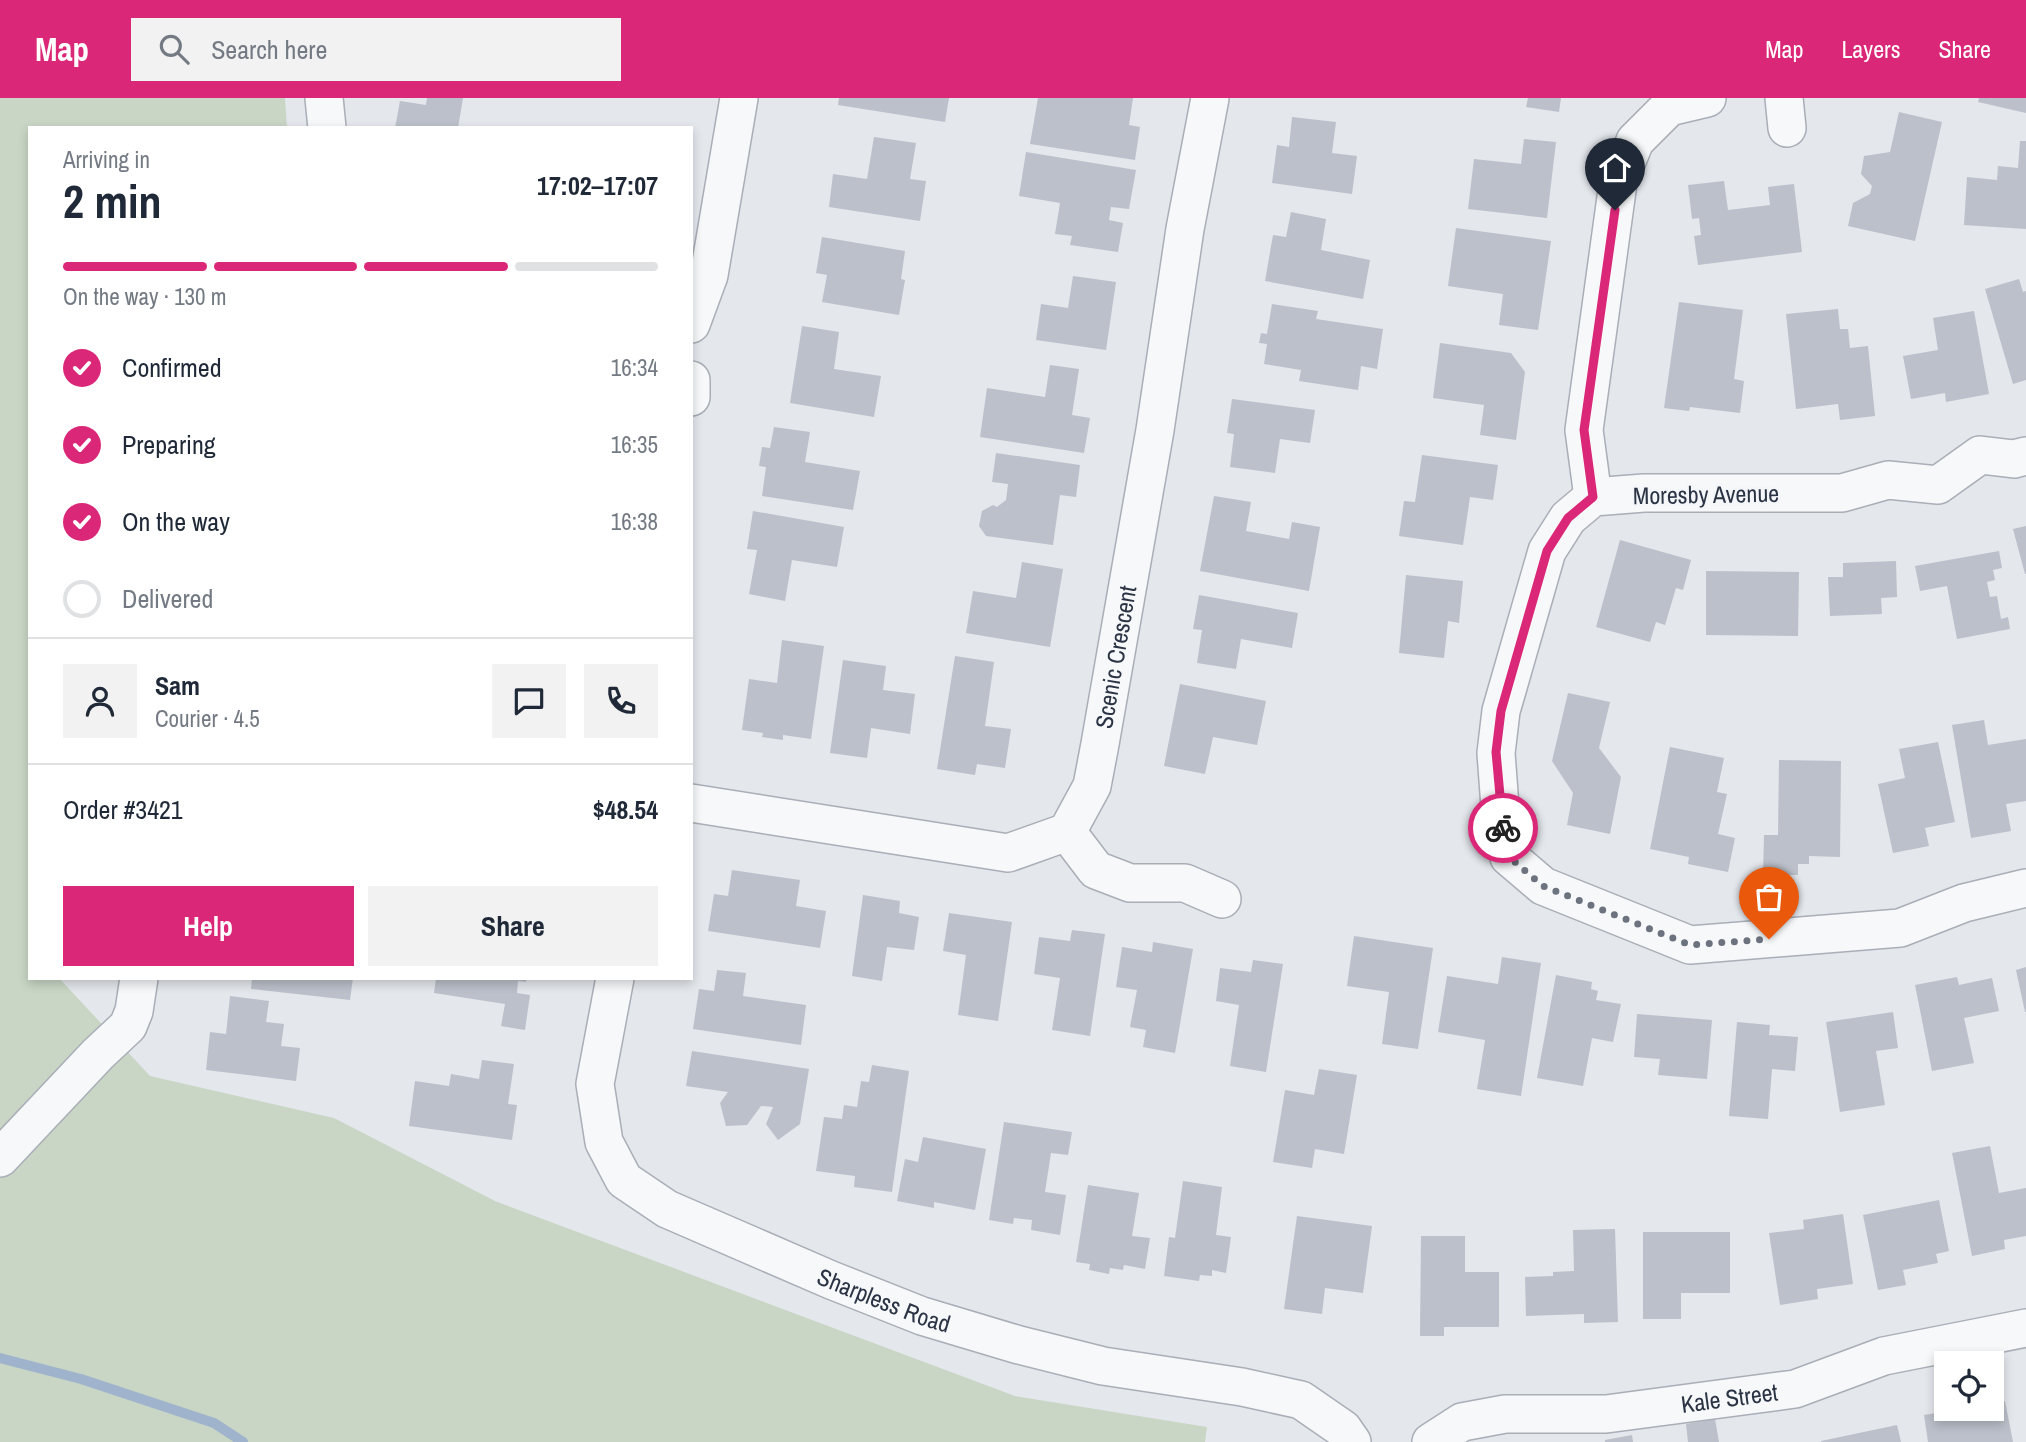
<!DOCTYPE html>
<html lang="en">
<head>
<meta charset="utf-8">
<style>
  :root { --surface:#fff; --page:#f2f2f3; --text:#1f2937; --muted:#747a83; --line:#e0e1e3; --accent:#db2777 }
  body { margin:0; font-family:"Archivo Narrow",sans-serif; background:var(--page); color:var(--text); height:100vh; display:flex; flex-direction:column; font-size:26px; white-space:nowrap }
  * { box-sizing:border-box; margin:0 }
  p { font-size:23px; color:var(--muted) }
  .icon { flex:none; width:38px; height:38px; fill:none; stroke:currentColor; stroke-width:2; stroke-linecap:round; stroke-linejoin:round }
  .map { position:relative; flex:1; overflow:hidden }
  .panel { position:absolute; left:28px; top:28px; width:665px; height:854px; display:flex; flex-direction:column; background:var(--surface); border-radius:0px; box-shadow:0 4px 10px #0003 }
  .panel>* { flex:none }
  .buttons { position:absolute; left:1934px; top:1253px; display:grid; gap:14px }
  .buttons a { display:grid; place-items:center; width:70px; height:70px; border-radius:0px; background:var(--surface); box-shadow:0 4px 10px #0003; font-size:35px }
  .pin { position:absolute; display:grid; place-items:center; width:60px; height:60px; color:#fff; margin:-72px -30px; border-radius:50% 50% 50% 0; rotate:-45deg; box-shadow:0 0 7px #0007 }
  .pin .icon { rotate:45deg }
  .courier { position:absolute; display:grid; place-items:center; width:70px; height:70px; margin:-35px; border:5px solid #db2777; border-radius:50%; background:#fff; color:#222; box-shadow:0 2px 9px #0007 }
  .head em { font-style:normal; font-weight:700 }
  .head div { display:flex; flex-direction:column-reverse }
  .head { display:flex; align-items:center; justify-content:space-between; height:119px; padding:0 35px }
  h1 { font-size:46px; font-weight:700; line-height:52px }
  .bar { display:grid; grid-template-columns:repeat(4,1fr); gap:10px 7px; align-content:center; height:84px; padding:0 35px }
  .bar i { height:9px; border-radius:5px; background:var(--line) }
  .bar .current { background:var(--accent) }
  .bar p { grid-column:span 4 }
  .line { display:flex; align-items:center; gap:18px; padding:0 35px; border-top:2px solid var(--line) }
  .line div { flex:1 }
  .round { display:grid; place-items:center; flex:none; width:74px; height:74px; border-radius:0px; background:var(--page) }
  ol { padding:0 35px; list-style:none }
  li { display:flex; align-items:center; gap:21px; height:77px }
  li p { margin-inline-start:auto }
  li .icon { padding:7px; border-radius:50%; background:var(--accent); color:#fff; stroke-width:4 }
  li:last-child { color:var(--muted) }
  li i { width:38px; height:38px; border:4px solid var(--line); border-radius:50% }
  .action { display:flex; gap:14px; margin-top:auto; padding:14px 35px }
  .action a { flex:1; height:80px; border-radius:0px; background:var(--accent); color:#fff; font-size:28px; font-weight:700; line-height:80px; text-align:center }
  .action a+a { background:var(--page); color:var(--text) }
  header { display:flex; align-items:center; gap:42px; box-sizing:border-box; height:98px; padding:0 35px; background:var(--accent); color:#fff }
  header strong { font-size:33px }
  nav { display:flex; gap:38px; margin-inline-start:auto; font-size:24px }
  .search { width:490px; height:63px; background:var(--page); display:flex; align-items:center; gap:18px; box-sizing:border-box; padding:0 24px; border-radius:0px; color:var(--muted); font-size:26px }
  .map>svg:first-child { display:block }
</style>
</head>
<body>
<header>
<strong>Map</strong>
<div class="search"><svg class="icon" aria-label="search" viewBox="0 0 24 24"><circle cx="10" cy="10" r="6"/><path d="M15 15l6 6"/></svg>Search here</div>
<nav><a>Map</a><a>Layers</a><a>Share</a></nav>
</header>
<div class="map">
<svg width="2026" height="1344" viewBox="0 0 2026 1344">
  <rect width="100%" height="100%" fill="#e4e7ec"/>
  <polygon fill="#c9d6c5" points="0,0 285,0 287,30 30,30 30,880 59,880 150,978 334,1020 495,1103 1015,1298 1207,1329 1205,1344 0,1344"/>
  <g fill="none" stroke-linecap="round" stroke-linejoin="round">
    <polyline stroke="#9fb4cc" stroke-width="10" points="0,1260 81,1281 214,1325 243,1344"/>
  </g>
  <g fill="#bbc0ca">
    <polygon points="427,0 463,0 458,30 395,30 400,3 426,7"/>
    <polygon points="839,0 949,0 945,24 838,7"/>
    <polygon points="1038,0 1133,0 1129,27 1140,29 1135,62 1030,46"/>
    <polygon points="1528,0 1561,0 1559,14 1526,9"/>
    <polygon points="1979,0 2026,0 2026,15 1978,4"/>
    <polygon points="1899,14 1942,24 1915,143 1848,128 1853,105 1870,96 1872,88 1861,76 1864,58 1890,54"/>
    <polygon points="1292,19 1336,24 1332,55 1357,58 1352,96 1272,85 1277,47 1289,49"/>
    <polygon points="874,39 916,45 910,81 926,83 920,123 829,109 833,76 867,81"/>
    <polygon points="1524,41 1556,44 1547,120 1468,111 1474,61 1521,66"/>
    <polygon points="2020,43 2026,43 2026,131 1964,127 1967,79 1997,82 1998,68 2018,70"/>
    <polygon points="1026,54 1136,72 1129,111 1111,109 1109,122 1123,125 1118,154 1070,147 1072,138 1055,136 1060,105 1019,98"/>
    <polygon points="1724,83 1728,112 1770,107 1768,89 1794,86 1802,154 1698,167 1694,138 1701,137 1699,120 1692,121 1688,87"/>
    <polygon points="1291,114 1326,121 1321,152 1370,162 1363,201 1265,183 1273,137 1286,139"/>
    <polygon points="1456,130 1551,143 1538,232 1499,227 1503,196 1448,188"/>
    <polygon points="822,139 905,153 901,181 905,182 899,217 822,204 827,177 816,175"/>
    <polygon points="1073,178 1116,184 1106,252 1036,242 1041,206 1068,210"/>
    <polygon points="2019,181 2023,194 2026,193 2026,282 2013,286 1985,191"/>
    <polygon points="1679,204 1743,212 1734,281 1744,283 1740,315 1690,309 1689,313 1664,310"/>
    <polygon points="1272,206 1318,213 1316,221 1383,231 1377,271 1361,268 1358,292 1299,283 1301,272 1264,266 1267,246 1259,245 1261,235 1267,236"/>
    <polygon points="1838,211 1840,231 1848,231 1850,250 1868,248 1875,318 1840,322 1838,306 1796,311 1786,216"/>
    <polygon points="1974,213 1989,296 1946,304 1945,295 1911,301 1903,258 1938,252 1933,220"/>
    <polygon points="802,228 839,234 834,271 881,278 874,319 790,305"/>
    <polygon points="1440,245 1511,255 1525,274 1516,342 1480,337 1484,307 1433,300"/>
    <polygon points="1050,267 1079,271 1072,317 1090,320 1084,355 980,339 987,290 1045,299"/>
    <polygon points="1232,301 1315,312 1310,345 1280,341 1275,375 1230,369 1234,336 1227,335"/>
    <polygon points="774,329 810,334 805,364 860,373 853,412 762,398 766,369 759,368 762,349 770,350"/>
    <polygon points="996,355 1080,367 1076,399 1060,397 1053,447 986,438 979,428 982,413 993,407 997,409 1006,402 1008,386 992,384"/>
    <polygon points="1422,357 1498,367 1493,402 1470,399 1463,447 1399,438 1404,403 1415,404"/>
    <polygon points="1214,398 1251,404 1246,433 1289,441 1292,424 1320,429 1309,493 1200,473"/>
    <polygon points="753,413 844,429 837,469 792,462 785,503 749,496 757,452 747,451"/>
    <polygon points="2026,428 2026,476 2025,476 2013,431"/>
    <polygon points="1620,442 1691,462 1683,492 1676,490 1665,527 1656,524 1650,544 1596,529"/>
    <polygon points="1999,453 2002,470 1993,472 1995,482 1987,484 1990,499 1997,498 2001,521 2008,519 2010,531 1957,541 1947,488 1920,493 1915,468"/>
    <polygon points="1896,463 1897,499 1881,500 1882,516 1830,518 1828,479 1843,479 1843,465"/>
    <polygon points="1022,464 1063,471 1050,549 966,535 973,493 1016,500"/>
    <polygon points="1706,473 1799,474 1798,538 1706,537"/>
    <polygon points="1406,477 1463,483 1459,525 1448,523 1444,560 1399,555"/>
    <polygon points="1199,497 1298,515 1292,550 1241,541 1236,571 1197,565 1202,532 1193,531"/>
    <polygon points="782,542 824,548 811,641 783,637 783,642 762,639 763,635 742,632 749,581 777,585"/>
    <polygon points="955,558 994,564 985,628 1011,631 1005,670 977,666 975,677 937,671"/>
    <polygon points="843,562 886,568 883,592 915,596 910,636 871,630 867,660 830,655"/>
    <polygon points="1180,586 1266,603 1257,647 1213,639 1205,676 1164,668"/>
    <polygon points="1568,595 1610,604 1599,650 1621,679 1610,736 1567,727 1573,695 1552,663"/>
    <polygon points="1984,622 1988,647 2026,641 2026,703 2006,706 2011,733 1971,740 1952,627"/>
    <polygon points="1938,644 1955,724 1925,730 1929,748 1893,755 1878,686 1905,680 1899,651"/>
    <polygon points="1670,649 1724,660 1717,694 1727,696 1718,736 1735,740 1728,774 1688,766 1689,759 1650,751"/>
    <polygon points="1779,662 1841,663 1840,759 1809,758 1809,766 1798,766 1798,777 1763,777 1764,737 1778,737"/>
    <polygon points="732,772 800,782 796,808 826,813 820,850 708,833 714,796 728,798"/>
    <polygon points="863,797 900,803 899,815 919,819 914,852 887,849 882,883 852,878"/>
    <polygon points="949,815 1012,824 998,923 958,917 966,857 943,853"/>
    <polygon points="1072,832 1105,836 1090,938 1052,932 1060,880 1034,876 1039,839 1070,843"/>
    <polygon points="1354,838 1433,850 1418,951 1382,946 1389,894 1347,888"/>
    <polygon points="1153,844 1193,851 1175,955 1143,949 1146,932 1130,929 1137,892 1116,889 1122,849 1152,854"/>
    <polygon points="1502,859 1541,865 1521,998 1477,991 1485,942 1438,934 1447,878 1498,886"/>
    <polygon points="1253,862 1283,866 1266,974 1230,968 1239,907 1216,903 1220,870 1251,874"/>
    <polygon points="2026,869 2026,914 2025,914 2016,872"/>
    <polygon points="717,872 746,875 743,898 806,907 801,947 693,931 699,891 714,893"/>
    <polygon points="1556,877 1592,884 1591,891 1598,893 1596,902 1621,906 1613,944 1592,940 1583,988 1537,980"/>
    <polygon points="1957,879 1959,887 1992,880 1999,913 1964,920 1974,965 1932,973 1915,887"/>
    <polygon points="252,880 353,880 350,902 251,891"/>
    <polygon points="436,880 527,880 526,884 518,883 517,895 530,897 525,932 501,928 505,906 434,895"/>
    <polygon points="230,898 269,903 266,924 284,926 281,948 300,950 296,983 206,972 210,934 226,936"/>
    <polygon points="1893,914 1898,950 1876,953 1885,1007 1840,1014 1826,924"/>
    <polygon points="1637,916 1712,922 1707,981 1658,977 1660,961 1634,959"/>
    <polygon points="1737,924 1770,927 1769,937 1798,939 1795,973 1772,971 1768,1021 1729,1018"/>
    <polygon points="692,953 809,971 800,1026 778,1042 766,1026 773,1009 761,1008 747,1027 726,1028 720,1005 728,994 686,988"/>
    <polygon points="482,962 514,966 508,1006 517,1007 512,1042 409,1028 415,983 449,988 451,976 479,981"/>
    <polygon points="872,967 909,973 892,1094 854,1089 855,1078 816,1073 824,1019 842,1021 844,1007 857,1009 861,983 869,984"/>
    <polygon points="1319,971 1357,977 1344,1056 1315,1051 1312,1070 1273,1064 1285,992 1314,997"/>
    <polygon points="1004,1024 1072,1034 1068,1057 1051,1055 1045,1094 1066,1097 1060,1137 1031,1132 1032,1122 1014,1120 1013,1126 989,1122"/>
    <polygon points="923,1039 986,1051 975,1112 934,1104 934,1110 897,1103 905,1061 918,1064"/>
    <polygon points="1990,1048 1999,1095 2026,1090 2026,1138 2004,1142 2005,1151 1972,1158 1952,1055"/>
    <polygon points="1183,1083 1222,1089 1216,1137 1231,1139 1226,1175 1212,1172 1212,1178 1200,1177 1199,1183 1164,1178 1169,1139 1175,1140"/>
    <polygon points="1088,1087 1139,1095 1132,1138 1150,1140 1145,1171 1124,1167 1123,1172 1110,1170 1109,1176 1089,1172 1090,1166 1076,1164"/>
    <polygon points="1939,1102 1949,1153 1936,1156 1938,1165 1903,1172 1906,1187 1878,1192 1863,1117"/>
    <polygon points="1843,1116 1853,1186 1817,1191 1818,1201 1780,1207 1769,1135 1804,1131 1803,1122"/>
    <polygon points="1297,1118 1372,1128 1363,1195 1325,1190 1322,1216 1284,1211"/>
    <polygon points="1615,1131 1618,1224 1584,1225 1584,1216 1526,1218 1525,1179 1553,1178 1553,1174 1574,1173 1573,1132"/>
    <polygon points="1643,1134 1730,1134 1730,1195 1681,1195 1681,1221 1643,1221"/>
    <polygon points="1421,1138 1465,1138 1465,1174 1499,1174 1499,1229 1444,1229 1444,1238 1420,1238"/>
    <polygon points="2005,1303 2013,1344 1928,1344 1924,1317 1961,1311 1992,1311 1992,1305"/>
    <polygon points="1715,1321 1719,1344 1688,1344 1686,1326"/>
    <polygon points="1897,1327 1901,1344 1821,1344 1821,1343"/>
    <polygon points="1632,1337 1633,1344 1605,1344 1605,1342"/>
  </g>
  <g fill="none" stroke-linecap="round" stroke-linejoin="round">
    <defs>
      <g id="minor">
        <polyline points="324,0 327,30"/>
        <polyline points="1784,0 1787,30"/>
        <polyline points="691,226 709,177 739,0"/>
        <polyline points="691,282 691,299"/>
        <polyline points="2026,358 2014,361 1980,357 1938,387 1888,382 1842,395 1644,395 1593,399 1568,420 1547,453 1501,613 1496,655 1501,722 1509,759 1543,788 1690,847 1900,830 1964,805 2026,790"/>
        <polyline points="1593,399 1584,332 1618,85 1635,43 1669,9 1707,0"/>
        <path id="s1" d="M691,705L1008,755L1067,734L1092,688L1100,646L1155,332L1185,131L1210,0"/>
        <polyline points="1067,734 1096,772 1130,785 1185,785 1222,801"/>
        <path id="s2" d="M615,880L595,986L604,1044L624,1082L667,1111L831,1182L922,1218L1019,1247L1103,1268L1242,1289L1301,1302L1343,1331L1352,1344"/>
        <polyline points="0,1060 98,956 128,928 134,913 139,880"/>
        <path id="s3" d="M1431,1344L1462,1324L1505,1316H1606L1795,1291L1884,1258L2026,1230"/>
      </g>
    </defs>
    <use href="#minor" stroke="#a9aeb7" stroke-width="40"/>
    <use href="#minor" stroke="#f7f8fa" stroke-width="37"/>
  </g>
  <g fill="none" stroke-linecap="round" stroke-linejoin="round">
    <polyline stroke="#6c737f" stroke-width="7" stroke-dasharray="0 12.6" points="1503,730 1509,759 1543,788 1690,847 1769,841"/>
    <polyline stroke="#db2777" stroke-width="9" points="1503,730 1496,654 1501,613 1547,453 1568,420 1593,399 1584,332 1615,112"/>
  </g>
  <g text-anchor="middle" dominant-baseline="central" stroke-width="5" stroke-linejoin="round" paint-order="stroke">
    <g font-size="24" fill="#2b3445" stroke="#f4f6f9">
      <text transform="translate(1706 396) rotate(-1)">Moresby Avenue</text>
      <text stroke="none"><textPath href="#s1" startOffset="567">Scenic Crescent</textPath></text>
      <text stroke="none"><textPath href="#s2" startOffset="497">Sharpless Road</textPath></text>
      <text stroke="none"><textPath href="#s3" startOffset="306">Kale Street</textPath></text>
    </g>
  </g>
</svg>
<div class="buttons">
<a><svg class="icon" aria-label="locate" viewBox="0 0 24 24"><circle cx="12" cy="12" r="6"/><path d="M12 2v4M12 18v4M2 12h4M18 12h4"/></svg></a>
</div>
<div class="pin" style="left:1769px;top:841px;background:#ea580c"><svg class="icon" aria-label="bag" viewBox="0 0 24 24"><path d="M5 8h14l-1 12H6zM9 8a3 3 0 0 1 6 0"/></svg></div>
<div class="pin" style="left:1615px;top:112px;background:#1f2937"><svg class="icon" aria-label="home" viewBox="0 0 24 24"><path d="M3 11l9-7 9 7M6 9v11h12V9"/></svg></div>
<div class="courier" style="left:1503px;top:730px"><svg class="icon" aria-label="bike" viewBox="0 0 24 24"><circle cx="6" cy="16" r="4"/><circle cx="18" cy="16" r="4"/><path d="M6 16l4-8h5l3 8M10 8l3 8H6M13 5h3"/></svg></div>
<section class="panel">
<div class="head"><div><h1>2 min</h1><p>Arriving in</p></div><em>17:02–17:07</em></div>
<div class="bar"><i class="current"></i><i class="current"></i><i class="current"></i><i></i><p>On the way · 130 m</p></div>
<ol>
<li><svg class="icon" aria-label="check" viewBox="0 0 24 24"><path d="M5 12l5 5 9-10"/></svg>Confirmed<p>16:34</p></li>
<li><svg class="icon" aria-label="check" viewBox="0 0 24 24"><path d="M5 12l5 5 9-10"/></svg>Preparing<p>16:35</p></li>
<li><svg class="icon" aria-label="check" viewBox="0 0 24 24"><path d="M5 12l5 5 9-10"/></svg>On the way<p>16:38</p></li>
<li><i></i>Delivered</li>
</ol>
<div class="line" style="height:126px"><a class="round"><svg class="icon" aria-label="person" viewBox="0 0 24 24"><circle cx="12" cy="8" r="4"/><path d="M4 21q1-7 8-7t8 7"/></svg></a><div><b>Sam</b><p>Courier · 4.5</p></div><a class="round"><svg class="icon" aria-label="chat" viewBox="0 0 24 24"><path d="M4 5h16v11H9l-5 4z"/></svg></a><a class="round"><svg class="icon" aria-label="phone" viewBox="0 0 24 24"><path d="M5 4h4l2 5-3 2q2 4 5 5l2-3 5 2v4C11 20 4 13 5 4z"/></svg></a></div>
<div class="line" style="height:91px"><div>Order #3421</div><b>$48.54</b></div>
<div class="action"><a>Help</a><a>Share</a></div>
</section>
</div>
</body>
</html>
